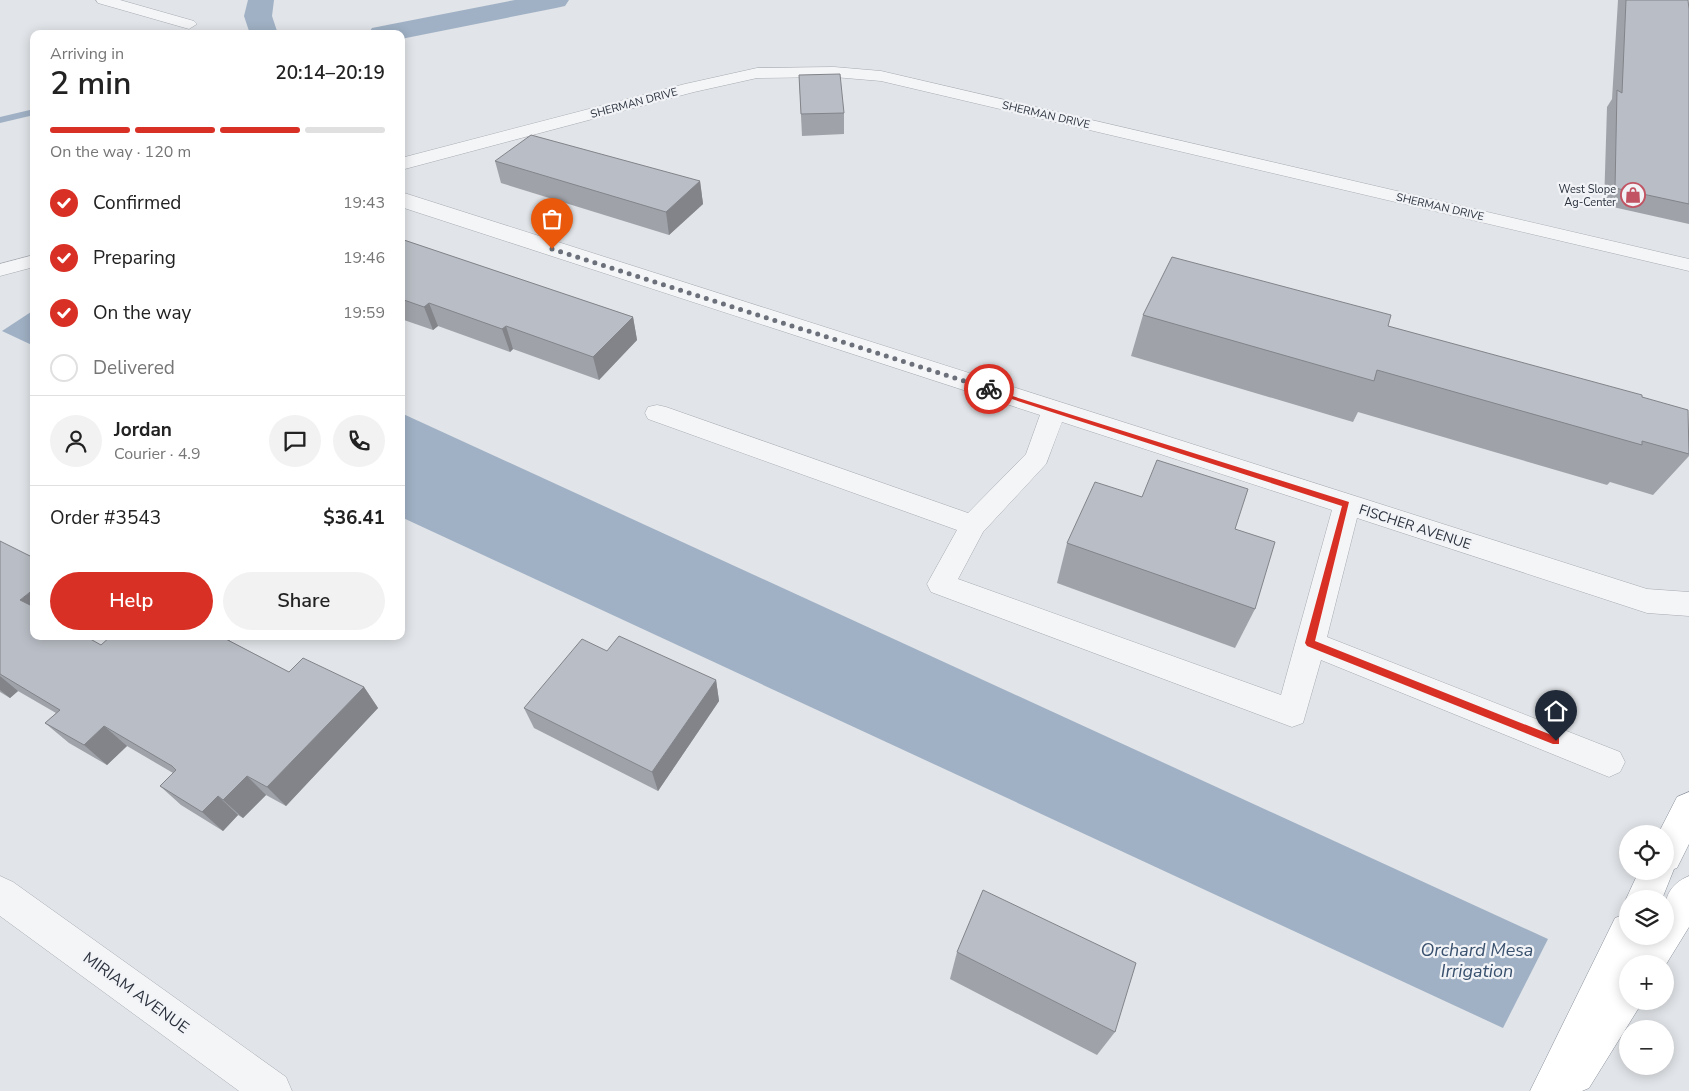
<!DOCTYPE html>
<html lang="en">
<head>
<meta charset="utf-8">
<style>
  :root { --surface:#fff; --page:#f2f2f2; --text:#222; --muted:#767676; --line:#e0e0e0; --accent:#d93025 }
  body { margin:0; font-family:"Nunito Sans",sans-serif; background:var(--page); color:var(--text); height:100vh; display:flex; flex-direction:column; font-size:19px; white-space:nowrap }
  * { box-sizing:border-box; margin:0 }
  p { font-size:16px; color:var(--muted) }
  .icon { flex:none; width:28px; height:28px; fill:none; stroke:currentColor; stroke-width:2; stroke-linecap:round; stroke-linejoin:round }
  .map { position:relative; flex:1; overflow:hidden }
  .details { position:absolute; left:30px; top:30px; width:375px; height:610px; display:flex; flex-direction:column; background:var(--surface); border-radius:10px; box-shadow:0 2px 12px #0003 }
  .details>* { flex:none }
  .tools { position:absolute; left:1619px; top:825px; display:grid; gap:10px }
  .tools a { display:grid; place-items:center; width:55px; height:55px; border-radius:50%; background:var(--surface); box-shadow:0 2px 12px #0003; font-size:25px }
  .pin { position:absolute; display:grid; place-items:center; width:42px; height:42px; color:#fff; margin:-51px -21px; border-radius:50% 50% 50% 0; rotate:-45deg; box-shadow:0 0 5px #0007 }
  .pin .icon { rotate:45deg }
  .courier { position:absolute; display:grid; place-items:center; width:50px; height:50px; margin:-25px; border:4px solid #d93025; border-radius:50%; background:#fff; color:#222; box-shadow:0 1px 6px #0007 }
  .head em { font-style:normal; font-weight:600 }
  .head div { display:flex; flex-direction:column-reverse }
  .head { display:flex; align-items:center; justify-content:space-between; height:85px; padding:0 20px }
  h1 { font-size:32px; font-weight:600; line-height:38px }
  .bar { display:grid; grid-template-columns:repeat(4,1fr); gap:8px 5px; align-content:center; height:60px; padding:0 20px }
  .bar i { height:6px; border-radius:4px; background:var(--line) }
  .bar .current { background:var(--accent) }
  .bar p { grid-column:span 4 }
  .line { display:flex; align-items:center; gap:12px; padding:0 20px; border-top:1px solid var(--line) }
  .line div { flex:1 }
  .round { display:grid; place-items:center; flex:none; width:52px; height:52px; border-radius:26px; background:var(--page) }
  ol { padding:0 20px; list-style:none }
  li { display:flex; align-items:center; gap:15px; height:55px }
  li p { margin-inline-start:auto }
  li .icon { padding:5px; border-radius:50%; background:var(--accent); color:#fff; stroke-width:4 }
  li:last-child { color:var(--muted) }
  li i { width:28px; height:28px; border:2px solid var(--line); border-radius:50% }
  .button { display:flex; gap:10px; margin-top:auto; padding:10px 20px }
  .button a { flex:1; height:58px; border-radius:30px; background:var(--accent); color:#fff; font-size:20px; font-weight:600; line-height:58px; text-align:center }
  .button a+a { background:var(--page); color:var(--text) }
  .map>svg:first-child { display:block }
</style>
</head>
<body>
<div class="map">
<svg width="1689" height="1091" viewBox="0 0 1689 1091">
  <rect width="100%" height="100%" fill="#e1e4e8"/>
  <g fill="#a0b1c5">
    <polygon points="34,310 34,346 2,331"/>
    <polygon points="401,413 1548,939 1503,1028 401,517"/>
  </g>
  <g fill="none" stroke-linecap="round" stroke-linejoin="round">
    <polygon fill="#a0b1c5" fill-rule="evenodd" points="34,109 34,115 0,123 0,117"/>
    <g fill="#a0b1c5" fill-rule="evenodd">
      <polygon points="248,0 274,0 272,16 278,34 250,34 244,16"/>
      <polygon points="515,0 569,0 565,6 556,8 401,39 401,34 368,34 372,28 382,26"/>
    </g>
    <defs>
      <g id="minor">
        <polygon points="96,0 120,0 194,21 197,24 189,29 98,3"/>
        <polygon points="834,67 881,71 1689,259 1689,271 881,81 834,77 757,78 694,92 401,170 401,158 685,84 757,68"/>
        <path d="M401,192L1647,589L1689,592V616L1647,613L1357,518L1327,637L1620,752L1625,762L1620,772L1609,777L1321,660L1303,723L1292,727L931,592L927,584L957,530L648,419L645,413L648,407L657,405L666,407L968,513L1026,454L1040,415L401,207ZM1062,422L1332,510L1281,695L958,579L983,532L1046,464Z"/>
        <polygon points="34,255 34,267 0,276 0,264"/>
        <polygon points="0,876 13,882 286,1077 292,1091 239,1091 0,916"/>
      </g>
      <g id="highway">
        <polygon points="1689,792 1689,844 1677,868 1674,869 1662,899 1628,899 1628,902 1626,899 1639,871 1665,871 1665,834 1658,834 1677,797"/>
        <path d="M1689,876V927L1665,966V964H1628V1001H1643L1589,1088L1582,1091H1530L1615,918L1628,913V936H1665C1665,910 1660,888 1689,876Z"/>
      </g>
    </defs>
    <use href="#minor" stroke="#a7abb2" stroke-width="1"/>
    <use href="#highway" stroke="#8a929e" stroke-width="1"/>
    <use href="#minor" fill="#f4f5f7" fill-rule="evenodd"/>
    <use href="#highway" fill="#fff" fill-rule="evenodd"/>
  </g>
  <g fill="#9fa3a9">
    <polygon points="1618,0 1688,0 1689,9 1689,224 1604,205 1607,107 1612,99"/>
    <polygon points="799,75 844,113 844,134 802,136"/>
    <polygon points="495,161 700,181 703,204 669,235 501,183"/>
    <polygon points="401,239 633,317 637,340 599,380 513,349 510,352 438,326 433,330 401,319"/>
    <polygon points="1143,315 1388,326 1642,397 1689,430 1689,456 1653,495 1610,482 1607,485 1358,412 1353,422 1131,356"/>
    <polygon points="1235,529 1255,609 1235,648 1057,583 1067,543"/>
    <polygon points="0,541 34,636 101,645 230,641 289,672 364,687 378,708 286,806 266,795 243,818 238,815 223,831 181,805 160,786 173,773 127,746 107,765 69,743 45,723 56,713 18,691 10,698 0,692"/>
    <polygon points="607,651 716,680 719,701 658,791 534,728 524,708"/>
    <polygon points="957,952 1115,1032 1097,1055 950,979"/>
  </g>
  <g fill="#82848a">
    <polygon points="700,181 703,204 669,235 666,212"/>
    <polygon points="429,303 438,326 433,330 424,307"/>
    <polygon points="633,317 637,340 599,380 593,357"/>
    <polygon points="506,326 513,349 510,352 502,329"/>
    <polygon points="34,589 34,613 20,600"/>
    <polygon points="218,636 226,636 239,652"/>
    <polygon points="0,676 18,691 10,698 0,690"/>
    <polygon points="716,680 719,701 658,791 652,772"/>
    <polygon points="364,687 378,708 286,806 267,787"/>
    <polygon points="104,726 127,746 107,765 84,745"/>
    <polygon points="247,776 266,795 243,818 223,800"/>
    <polygon points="218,796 238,815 223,831 202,812"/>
  </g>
  <g fill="#b9bdc5" stroke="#82848a">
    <polygon points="1626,0 1688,0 1689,9 1689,204 1615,188 1617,90 1622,93"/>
    <polygon points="840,74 844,113 801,114 799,75"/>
    <polygon points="531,135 700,181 666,212 495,161"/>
    <polygon points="401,239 633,317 593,357 506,326 502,329 429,303 424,307 401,299"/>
    <polygon points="1172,257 1391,315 1388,326 1642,395 1642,397 1688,410 1689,454 1642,441 1642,445 1377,370 1374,381 1143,315"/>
    <polygon points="1157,460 1248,489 1235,529 1275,542 1255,609 1067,543 1095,482 1142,497"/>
    <polygon points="0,541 34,558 34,589 20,600 34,607 34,636 85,636 101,645 111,636 220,636 289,672 303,658 364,687 267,787 247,776 223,800 218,796 202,812 160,786 176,770 172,766 104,726 84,745 45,723 60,710 0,674"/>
    <polygon points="619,636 716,680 652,772 524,708 582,639 607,651"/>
    <polygon points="983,890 1136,963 1115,1032 957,952"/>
  </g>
  <polygon fill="#d93025" points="987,388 1349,502 1315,641 1559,738 1559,744 1553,744 1307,646 1305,643 1342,506 987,391"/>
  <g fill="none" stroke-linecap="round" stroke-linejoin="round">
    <polyline stroke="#6b707a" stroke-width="5" stroke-dasharray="0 9" points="552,249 989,389"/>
  </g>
  <defs>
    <symbol id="shop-ring" viewBox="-11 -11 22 22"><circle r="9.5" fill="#f1f3f6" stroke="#c15363" stroke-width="1.5"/><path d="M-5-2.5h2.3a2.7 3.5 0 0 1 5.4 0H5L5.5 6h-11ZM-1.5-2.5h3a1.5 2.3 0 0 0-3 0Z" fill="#c15363"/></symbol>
  </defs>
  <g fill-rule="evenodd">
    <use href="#shop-ring" x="1619" y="181" width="28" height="28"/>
  </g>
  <g text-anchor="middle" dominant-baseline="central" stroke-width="4.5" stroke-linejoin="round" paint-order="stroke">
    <g font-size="11" fill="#2b323e" stroke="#f1f3f6">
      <text transform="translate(634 103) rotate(-15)">SHERMAN DRIVE</text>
      <text transform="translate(1046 115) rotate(13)">SHERMAN DRIVE</text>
      <text transform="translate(1440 207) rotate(13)">SHERMAN DRIVE</text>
    </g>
    <g font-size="11" fill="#2b323e" stroke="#f1f3f6" text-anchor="end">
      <text x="1616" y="189">West Slope<tspan x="1616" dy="13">Ag-Center</tspan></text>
    </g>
    <g font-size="14" fill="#2b323e" stroke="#f1f3f6">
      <text transform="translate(1415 527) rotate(18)">FISCHER AVENUE</text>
    </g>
    <g font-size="16" fill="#2b323e" stroke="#f1f3f6">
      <text transform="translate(136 993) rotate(36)">MIRIAM AVENUE</text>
    </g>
    <g font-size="18" font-style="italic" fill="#39516e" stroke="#f1f3f6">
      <text x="1477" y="950">Orchard Mesa<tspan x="1477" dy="21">Irrigation</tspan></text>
    </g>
  </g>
</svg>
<div class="tools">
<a><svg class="icon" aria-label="locate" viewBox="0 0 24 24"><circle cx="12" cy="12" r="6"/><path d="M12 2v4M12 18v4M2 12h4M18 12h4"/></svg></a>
<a><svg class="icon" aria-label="layers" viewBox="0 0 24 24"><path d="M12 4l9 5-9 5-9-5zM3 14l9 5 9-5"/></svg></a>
<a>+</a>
<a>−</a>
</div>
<div class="pin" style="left:552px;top:249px;background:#ea580c"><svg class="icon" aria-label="bag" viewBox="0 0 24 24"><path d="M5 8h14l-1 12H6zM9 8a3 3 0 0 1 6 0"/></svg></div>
<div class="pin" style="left:1556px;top:741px;background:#1f2937"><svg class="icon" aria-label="home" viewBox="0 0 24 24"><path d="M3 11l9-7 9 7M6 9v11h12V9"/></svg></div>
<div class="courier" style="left:989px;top:389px"><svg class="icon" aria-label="bike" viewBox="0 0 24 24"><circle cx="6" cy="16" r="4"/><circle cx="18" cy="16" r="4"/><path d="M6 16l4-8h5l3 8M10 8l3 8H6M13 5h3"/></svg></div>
<section class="details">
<div class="head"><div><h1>2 min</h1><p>Arriving in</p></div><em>20:14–20:19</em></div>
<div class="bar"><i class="current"></i><i class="current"></i><i class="current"></i><i></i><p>On the way · 120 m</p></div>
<ol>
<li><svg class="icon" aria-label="check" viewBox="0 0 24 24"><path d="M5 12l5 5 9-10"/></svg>Confirmed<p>19:43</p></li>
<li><svg class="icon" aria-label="check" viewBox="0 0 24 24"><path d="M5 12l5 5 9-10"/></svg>Preparing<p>19:46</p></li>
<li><svg class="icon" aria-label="check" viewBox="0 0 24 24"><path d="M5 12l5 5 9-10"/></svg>On the way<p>19:59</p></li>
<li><i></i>Delivered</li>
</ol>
<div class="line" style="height:90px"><a class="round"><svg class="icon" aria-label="person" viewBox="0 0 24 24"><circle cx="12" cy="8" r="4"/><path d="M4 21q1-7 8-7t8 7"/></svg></a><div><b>Jordan</b><p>Courier · 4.9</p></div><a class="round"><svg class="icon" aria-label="chat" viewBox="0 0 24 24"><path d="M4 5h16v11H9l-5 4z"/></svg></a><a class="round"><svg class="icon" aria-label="phone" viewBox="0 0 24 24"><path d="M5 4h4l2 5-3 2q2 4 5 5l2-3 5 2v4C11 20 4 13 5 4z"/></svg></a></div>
<div class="line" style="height:65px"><div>Order #3543</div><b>$36.41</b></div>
<div class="button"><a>Help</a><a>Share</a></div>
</section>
</div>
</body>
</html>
